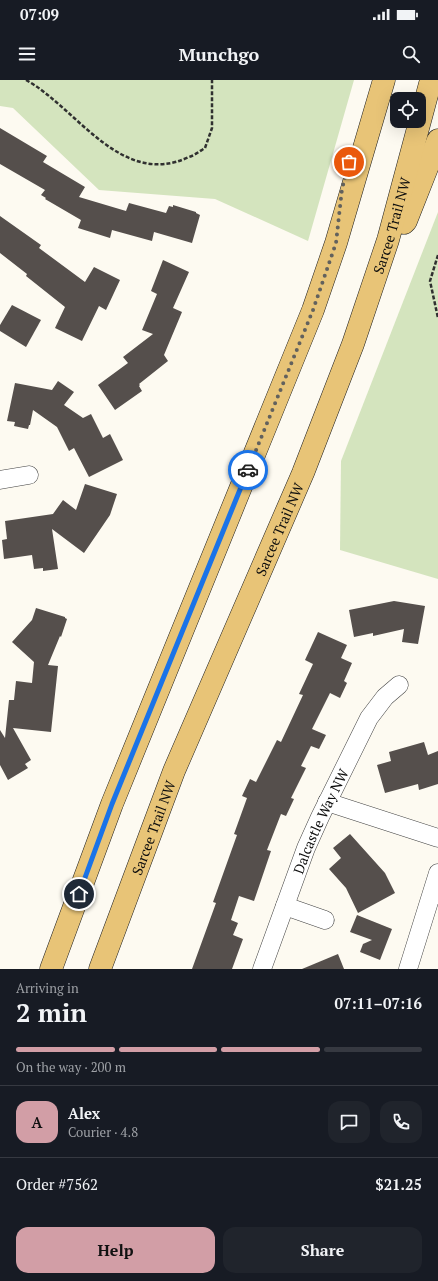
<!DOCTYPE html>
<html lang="en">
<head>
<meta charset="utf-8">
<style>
  :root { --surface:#171b24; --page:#20242c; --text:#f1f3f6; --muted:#9ea1a6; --line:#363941; --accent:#d29ea6 }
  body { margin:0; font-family:"PT Serif",serif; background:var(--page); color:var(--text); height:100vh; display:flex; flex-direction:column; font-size:15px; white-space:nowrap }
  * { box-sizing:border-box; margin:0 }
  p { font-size:13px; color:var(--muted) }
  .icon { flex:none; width:22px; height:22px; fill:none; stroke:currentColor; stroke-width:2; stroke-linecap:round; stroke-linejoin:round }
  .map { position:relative; height:889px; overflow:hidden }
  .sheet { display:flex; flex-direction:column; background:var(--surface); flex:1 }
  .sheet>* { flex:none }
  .buttons { position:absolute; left:390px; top:12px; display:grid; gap:8px }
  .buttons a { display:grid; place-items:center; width:36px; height:36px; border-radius:8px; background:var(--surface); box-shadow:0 4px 16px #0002; font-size:20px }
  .pin { position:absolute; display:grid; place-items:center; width:34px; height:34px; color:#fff; margin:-17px; border:2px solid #fff; border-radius:50%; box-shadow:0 1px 4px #0007 }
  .courier { position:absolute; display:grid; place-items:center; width:40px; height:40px; margin:-20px; border:3px solid #1a73e8; border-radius:50%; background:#fff; color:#222; box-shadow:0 1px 5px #0007 }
  .head em { font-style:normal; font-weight:800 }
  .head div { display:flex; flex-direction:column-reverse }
  .head { display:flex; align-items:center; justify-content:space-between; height:68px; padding:0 16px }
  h1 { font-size:26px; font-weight:800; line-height:30px }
  .bar { display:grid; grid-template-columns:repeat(4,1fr); gap:6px 4px; align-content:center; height:48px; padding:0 16px }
  .bar i { height:5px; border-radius:3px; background:var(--line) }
  .bar .current { background:var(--accent) }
  .bar p { grid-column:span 4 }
  .line { display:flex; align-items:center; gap:10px; padding:0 16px; border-top:1px solid var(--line) }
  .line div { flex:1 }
  .round { display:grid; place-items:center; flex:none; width:42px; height:42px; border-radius:12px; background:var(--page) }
  .action { display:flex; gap:8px; margin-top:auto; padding:8px 16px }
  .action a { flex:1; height:46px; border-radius:12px; background:var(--accent); color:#111; font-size:16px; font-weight:800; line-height:46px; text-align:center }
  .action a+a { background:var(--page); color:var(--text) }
  .status { display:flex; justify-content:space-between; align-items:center; height:28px; padding:0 20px; background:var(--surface); direction:ltr }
  .status svg { height:11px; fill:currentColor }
  header { display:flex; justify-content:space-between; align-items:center; height:52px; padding:0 16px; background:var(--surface); font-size:18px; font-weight:800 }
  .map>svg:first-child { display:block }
</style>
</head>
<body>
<div class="status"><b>07:09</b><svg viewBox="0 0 49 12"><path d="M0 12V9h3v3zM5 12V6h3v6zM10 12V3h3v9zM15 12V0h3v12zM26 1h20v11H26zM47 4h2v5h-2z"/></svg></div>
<header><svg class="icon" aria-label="menu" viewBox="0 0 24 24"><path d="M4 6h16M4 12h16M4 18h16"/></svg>Munchgo<svg class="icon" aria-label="search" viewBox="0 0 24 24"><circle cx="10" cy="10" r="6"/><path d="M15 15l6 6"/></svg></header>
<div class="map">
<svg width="438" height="889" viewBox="0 0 438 889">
  <rect width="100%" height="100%" fill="#fdfaf1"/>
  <g fill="#d4e4be">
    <polygon points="0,0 354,0 308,161 215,119 99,110 13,28 0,26"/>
    <polygon points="438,132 438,499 340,470 341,381"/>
  </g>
  <g fill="#554f4c">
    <polygon points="0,48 47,76 43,82 85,107 79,117 126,131 129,123 166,133 169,126 173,127 173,125 196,132 196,133 200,135 192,163 154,152 152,161 112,150 110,158 78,148 81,140 45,119 46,118 41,115 45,110 0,84"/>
    <polygon points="0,136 41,165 39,168 85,202 94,187 120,200 106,230 99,226 82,261 55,248 65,227 26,196 27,194 0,173"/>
    <polygon points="163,180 189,192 173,228 182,232 164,275 168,281 139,304 140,305 139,306 142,311 115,330 98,305 128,283 123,277 153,254 142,250 157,214 151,211"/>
    <polygon points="12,225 41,240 26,267 0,251 0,245"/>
    <polygon points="58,301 74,312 64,325 83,338 91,334 103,358 110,354 123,380 89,397 74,368 69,371 57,347 33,330 30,345 29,345 28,349 14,346 15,342 7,341 15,303 52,310"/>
    <polygon points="85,404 117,414 110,435 84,473 52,449 58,489 43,491 43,488 34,489 32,475 4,479 2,460 7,459 5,441 53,434 63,420 76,430"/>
    <polygon points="394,521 425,526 418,564 402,562 404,549 373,556 373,553 354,557 349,530"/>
    <polygon points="36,528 65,537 65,538 67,539 61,557 60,556 48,585 58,586 51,652 13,648 31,680 25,684 28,688 8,700 0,685 0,650 5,658 9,620 14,620 16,601 32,603 34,582 12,562 32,540"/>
    <polygon points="318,552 347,565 341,578 352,583 344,601 347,603 340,618 330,613 312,649 326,655 319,669 311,666 301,686 306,688 291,718 294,719 286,736 281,734 267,770 271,771 254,821 239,816 231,840 238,843 233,855 243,859 232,889 192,889 216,823 213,822 237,755 234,754 247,718 242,716 250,699 256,702 277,660 281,662 303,615 299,614 313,584 305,580"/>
    <polygon points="424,662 428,675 438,671 438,704 419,710 418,704 385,713 377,685 391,681 389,672"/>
    <polygon points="350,754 385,793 395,813 358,833 346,808 329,789 341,778 333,768"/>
    <polygon points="357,835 392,849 380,880 360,872 363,864 372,860 350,852"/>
    <polygon points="338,874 344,889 302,889"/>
  </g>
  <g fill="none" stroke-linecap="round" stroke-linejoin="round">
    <defs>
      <g id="minor">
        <polyline points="0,400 29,395"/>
        <polyline points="327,722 438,758"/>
        <polyline points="285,826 325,840"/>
        <path id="s1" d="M262,889L306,768L320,737L369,638L385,617L399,605"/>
        <polyline points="408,889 438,793"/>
      </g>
      <g id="major">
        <polyline points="404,143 406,141 438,60"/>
        <polyline points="51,889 112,724 313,230 336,163 384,0"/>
        <path id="s2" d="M100,889L174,691L303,393L353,264L388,160L431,0"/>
      </g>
    </defs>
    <use href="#minor" stroke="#414141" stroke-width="19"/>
    <use href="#major" stroke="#1f1f1f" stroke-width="23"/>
    <g stroke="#303030" stroke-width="2.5" stroke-dasharray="4 2" stroke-linecap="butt">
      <path d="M26,0C77,28 121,109 189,77C195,75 200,71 205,68L212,48V0"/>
      <polyline points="438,175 430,201 438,238"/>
    </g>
    <use href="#minor" stroke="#fff" stroke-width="18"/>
    <use href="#major" stroke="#e8c477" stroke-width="22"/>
  </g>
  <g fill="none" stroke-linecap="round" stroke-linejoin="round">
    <polyline stroke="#62615d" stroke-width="4" stroke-dasharray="0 7.2" points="248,390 313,230 336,163 342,109 349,82"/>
    <polyline stroke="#1a73e8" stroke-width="5" points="79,814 112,724 248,390"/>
  </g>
  <g text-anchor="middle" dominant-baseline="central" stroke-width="4" stroke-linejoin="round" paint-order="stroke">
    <g font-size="14" fill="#0e0e0e" stroke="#fff">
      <text stroke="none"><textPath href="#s2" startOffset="799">Sarcee Trail NW</textPath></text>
      <text stroke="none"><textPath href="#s2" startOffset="475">Sarcee Trail NW</textPath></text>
      <text stroke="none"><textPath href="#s1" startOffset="159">Dalcastle Way NW</textPath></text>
      <text stroke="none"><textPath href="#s2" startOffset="151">Sarcee Trail NW</textPath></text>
    </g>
  </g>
</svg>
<div class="buttons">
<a><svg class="icon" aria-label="locate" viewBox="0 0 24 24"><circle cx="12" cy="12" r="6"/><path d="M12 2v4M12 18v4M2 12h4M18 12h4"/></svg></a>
</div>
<div class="pin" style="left:349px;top:82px;background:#ea580c"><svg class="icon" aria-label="bag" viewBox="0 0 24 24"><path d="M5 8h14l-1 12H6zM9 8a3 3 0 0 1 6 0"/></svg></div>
<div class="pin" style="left:79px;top:814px;background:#1f2937"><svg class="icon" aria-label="home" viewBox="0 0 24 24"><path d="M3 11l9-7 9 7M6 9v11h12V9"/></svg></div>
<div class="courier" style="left:248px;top:390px"><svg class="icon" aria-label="car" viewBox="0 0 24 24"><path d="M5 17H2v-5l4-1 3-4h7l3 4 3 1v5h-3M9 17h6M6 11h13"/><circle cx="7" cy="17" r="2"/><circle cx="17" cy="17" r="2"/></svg></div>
</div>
<section class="sheet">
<div class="head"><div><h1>2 min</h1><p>Arriving in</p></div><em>07:11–07:16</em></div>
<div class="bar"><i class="current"></i><i class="current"></i><i class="current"></i><i></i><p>On the way · 200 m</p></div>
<div class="line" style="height:72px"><b class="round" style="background:var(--accent);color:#111">A</b><div><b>Alex</b><p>Courier · 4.8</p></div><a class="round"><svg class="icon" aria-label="chat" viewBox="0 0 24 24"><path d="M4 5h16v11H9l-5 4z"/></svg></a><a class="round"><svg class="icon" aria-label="phone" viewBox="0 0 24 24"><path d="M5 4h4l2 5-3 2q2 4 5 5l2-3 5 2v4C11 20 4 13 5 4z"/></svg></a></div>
<div class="line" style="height:52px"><div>Order #7562</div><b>$21.25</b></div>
<div class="action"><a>Help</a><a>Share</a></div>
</section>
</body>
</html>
